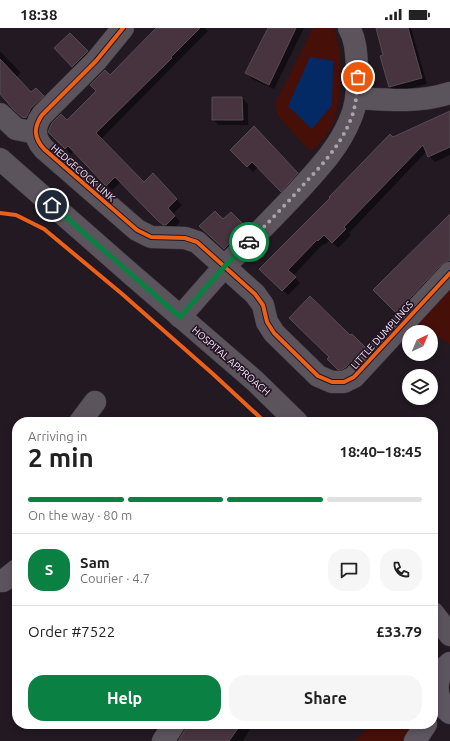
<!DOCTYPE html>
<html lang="en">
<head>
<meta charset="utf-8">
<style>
  :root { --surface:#fff; --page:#f6f6f6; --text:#222; --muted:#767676; --line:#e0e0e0; --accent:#0b8043 }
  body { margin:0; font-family:Ubuntu,sans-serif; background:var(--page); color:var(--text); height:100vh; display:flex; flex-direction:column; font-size:15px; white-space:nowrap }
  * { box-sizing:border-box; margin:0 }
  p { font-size:13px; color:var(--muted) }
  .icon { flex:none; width:22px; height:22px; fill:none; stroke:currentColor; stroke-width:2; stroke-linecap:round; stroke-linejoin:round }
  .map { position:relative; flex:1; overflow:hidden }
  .side { position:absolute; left:12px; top:389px; width:426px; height:312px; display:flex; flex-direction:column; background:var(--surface); border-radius:16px; box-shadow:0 2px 6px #0003 }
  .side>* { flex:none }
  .needle { width:26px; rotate:44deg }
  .tools { position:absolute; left:402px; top:297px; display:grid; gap:8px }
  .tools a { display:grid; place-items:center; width:36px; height:36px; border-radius:50%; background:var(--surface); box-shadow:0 2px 6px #0003; font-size:20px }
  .pin { position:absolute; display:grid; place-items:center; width:34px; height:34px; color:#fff; margin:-17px; border:2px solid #fff; border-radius:50%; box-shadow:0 1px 4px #0007 }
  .courier { position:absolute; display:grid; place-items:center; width:40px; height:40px; margin:-20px; border:3px solid #0b8043; border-radius:50%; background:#fff; color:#222; box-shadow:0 1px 5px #0007 }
  .head em { font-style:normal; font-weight:700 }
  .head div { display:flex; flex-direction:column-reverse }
  .head { display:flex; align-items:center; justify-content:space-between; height:68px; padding:0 16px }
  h1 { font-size:26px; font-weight:700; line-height:30px }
  .bar { display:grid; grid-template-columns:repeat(4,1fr); gap:6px 4px; align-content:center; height:48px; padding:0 16px }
  .bar i { height:5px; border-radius:3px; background:var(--line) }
  .bar .current { background:var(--accent) }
  .bar p { grid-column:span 4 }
  .line { display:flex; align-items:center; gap:10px; padding:0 16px; border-top:1px solid var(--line) }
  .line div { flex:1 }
  .round { display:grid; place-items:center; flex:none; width:42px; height:42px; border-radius:16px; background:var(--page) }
  .primary-button { display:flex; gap:8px; margin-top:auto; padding:8px 16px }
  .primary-button a { flex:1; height:46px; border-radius:16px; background:var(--accent); color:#fff; font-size:16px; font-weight:700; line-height:46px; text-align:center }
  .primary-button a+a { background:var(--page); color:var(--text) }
  .status { display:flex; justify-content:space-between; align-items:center; height:28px; padding:0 20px; background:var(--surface); direction:ltr }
  .status svg { height:11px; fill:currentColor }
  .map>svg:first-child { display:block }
</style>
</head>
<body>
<div class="status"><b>18:38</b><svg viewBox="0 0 49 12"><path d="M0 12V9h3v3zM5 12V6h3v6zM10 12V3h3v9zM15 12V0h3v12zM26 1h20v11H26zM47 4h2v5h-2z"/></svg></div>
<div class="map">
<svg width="450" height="713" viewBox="0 0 450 713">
  <rect width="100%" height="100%" fill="#221922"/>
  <g fill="#460f08">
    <path d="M313,0H333C344,22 343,71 334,93C330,104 321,113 315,121L309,122L277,87L276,74Z"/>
    <polygon points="450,254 450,316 449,316 415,293"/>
    <polygon points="372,696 410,696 414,699 403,713 355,713"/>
  </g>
  <polygon fill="#032a65" points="310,29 333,33 332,77 312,101 288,78"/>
  <g fill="#0007">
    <polygon points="157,0 205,0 208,3 101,111 144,156 153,147 182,177 173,186 180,194 172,202 169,202 121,154 112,162 74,123 71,126 50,104 67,93 97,63 110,48"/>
    <polygon points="276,0 304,0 274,61 252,51 247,45"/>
    <polygon points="377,0 411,0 427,56 396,64 390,59 381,29 384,28"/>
    <polygon points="70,6 92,30 79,44 56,20"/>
    <polygon points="0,23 21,45 16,49 32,65 36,61 54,79 34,100 0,65"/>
    <polygon points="242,70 248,76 248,97 219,97 213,92"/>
    <polygon points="450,84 450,127 435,134 429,128 427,123 349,205 351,207 338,220 330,212 324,217 323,216 293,248 300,255 288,267 260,241 393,110"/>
    <polygon points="254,100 303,151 287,168 258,139 253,144 231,122"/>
    <polygon points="231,185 251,206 230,226 201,198 223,193"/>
    <polygon points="450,192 450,240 402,290 375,262"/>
    <polygon points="352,307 370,325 344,347 329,331"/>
    <polygon points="190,696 245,696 250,701 243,713 179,713"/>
  </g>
  <g fill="#47343f" stroke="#564c52">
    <polygon points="156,0 200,0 171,29 172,30 96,105 144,154 153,145 177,171 168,180 175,188 166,197 163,197 156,191 115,149 106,158 68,118 65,121 48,104 52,95 61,86 67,92 96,63 90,57 105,42 110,47"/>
    <polygon points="268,0 296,0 269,57 245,45"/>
    <polygon points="376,0 408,0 422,50 389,59 380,28 383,27"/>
    <polygon points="70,5 88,23 72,39 54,20"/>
    <polygon points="0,31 31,64 36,60 44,68 31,80 26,90 22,89 13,81 0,66"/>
    <polygon points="212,69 242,69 243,92 212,92"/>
    <polygon points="450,83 450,119 428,129 423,117 344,199 346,201 332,215 324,207 318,213 317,212 288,242 296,249 282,263 259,241 330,170 329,169 390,106 393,109"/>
    <polygon points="254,98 298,145 281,164 252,134 247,139 230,122"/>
    <polygon points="215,183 223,191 231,184 246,199 224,221 199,198"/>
    <polygon points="450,186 450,232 441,237 396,285 373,262"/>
    <polygon points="310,268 350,307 352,306 365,319 346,339 341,342 338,342 327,331 329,329 289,290"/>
    <polygon points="189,696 241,696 229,713 178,713"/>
  </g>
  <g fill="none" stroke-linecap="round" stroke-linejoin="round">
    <defs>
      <g id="minor">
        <path d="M123,0L96,33L42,87C33,100 34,110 44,121L137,202L151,209L185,210L197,214L255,266L263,277L267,294L274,305L318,348L332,354H344L354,349L450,245"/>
        <path d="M357,70C389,72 419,75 450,65"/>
        <polyline points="0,86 16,101 36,105"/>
        <polyline points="0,131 131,246 255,353 297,394"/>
        <path d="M180,289C198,269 214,249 233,230C256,207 279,184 301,160C320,139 339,119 350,92C358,75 358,56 357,38C356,25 356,12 349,0"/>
        <polyline points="80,394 95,374"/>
        <polyline points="0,553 3,553 17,542"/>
        <polyline points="433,585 450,607"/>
        <polyline points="163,713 174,696"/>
      </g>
      <g id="major">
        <path d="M450,635C433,648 434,672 450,685"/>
        <polyline points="415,713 426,696"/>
      </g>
    </defs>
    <use href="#minor" stroke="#3e373e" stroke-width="23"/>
    <use href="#major" stroke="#3e373e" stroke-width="23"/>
    <use href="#minor" stroke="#5c545c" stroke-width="22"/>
    <use href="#major" stroke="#5e5661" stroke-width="22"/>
    <defs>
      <g id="cycleway">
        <path d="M123,0L96,33L42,87C33,100 34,110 44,121L137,202L151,209L185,210L197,214L255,266L263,277L267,294L274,305L318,348L332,354H344L354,349L450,245"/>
        <polyline points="0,185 16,187 44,201 121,265 213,346 265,394"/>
      </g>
    </defs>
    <use href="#cycleway" stroke="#251526" stroke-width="6"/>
    <use href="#cycleway" stroke="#ea6118" stroke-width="4"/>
  </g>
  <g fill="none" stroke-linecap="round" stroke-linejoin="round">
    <path stroke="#aca2ad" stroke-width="4" stroke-dasharray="0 7.2" d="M249,214C269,194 288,174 306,154C324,135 341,116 351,91C356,78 357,64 358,49"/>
    <polyline stroke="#0b8043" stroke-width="5" points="52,177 180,289 225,238 249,214"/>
  </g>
  <g text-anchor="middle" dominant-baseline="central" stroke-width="3.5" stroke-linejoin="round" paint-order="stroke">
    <g font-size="10" fill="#f7ecf8" stroke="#251526">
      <text transform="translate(83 145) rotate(41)">HEDGECOCK LINK</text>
      <text transform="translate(382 307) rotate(-48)">LITTLE DUMPLINGS</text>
      <text transform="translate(231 333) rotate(41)">HOSPITAL APPROACH</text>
    </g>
  </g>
</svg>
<div class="tools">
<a><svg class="needle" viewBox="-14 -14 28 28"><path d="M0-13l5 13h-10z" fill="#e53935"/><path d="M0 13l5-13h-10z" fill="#767676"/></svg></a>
<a><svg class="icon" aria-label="layers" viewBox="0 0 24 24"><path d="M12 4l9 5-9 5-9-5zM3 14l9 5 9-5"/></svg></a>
</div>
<div class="pin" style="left:358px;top:49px;background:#ea580c"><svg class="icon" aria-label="bag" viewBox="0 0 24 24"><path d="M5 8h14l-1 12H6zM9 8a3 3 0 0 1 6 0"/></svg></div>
<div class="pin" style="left:52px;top:177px;background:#1f2937"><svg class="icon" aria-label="home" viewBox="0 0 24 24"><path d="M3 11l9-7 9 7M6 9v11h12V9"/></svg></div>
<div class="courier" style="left:249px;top:214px"><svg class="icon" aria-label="car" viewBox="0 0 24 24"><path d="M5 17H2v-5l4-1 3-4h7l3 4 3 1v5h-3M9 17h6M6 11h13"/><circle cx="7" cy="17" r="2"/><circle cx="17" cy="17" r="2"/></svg></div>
<section class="side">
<div class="head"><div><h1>2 min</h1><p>Arriving in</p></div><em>18:40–18:45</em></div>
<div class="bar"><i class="current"></i><i class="current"></i><i class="current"></i><i></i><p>On the way · 80 m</p></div>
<div class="line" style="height:72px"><b class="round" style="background:var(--accent);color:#fff">S</b><div><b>Sam</b><p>Courier · 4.7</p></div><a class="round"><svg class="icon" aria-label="chat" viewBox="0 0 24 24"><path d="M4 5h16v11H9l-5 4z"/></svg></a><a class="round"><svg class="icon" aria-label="phone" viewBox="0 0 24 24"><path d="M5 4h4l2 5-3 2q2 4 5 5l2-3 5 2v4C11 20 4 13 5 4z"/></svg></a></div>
<div class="line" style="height:52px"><div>Order #7522</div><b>£33.79</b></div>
<div class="primary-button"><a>Help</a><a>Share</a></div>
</section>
</div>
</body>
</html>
